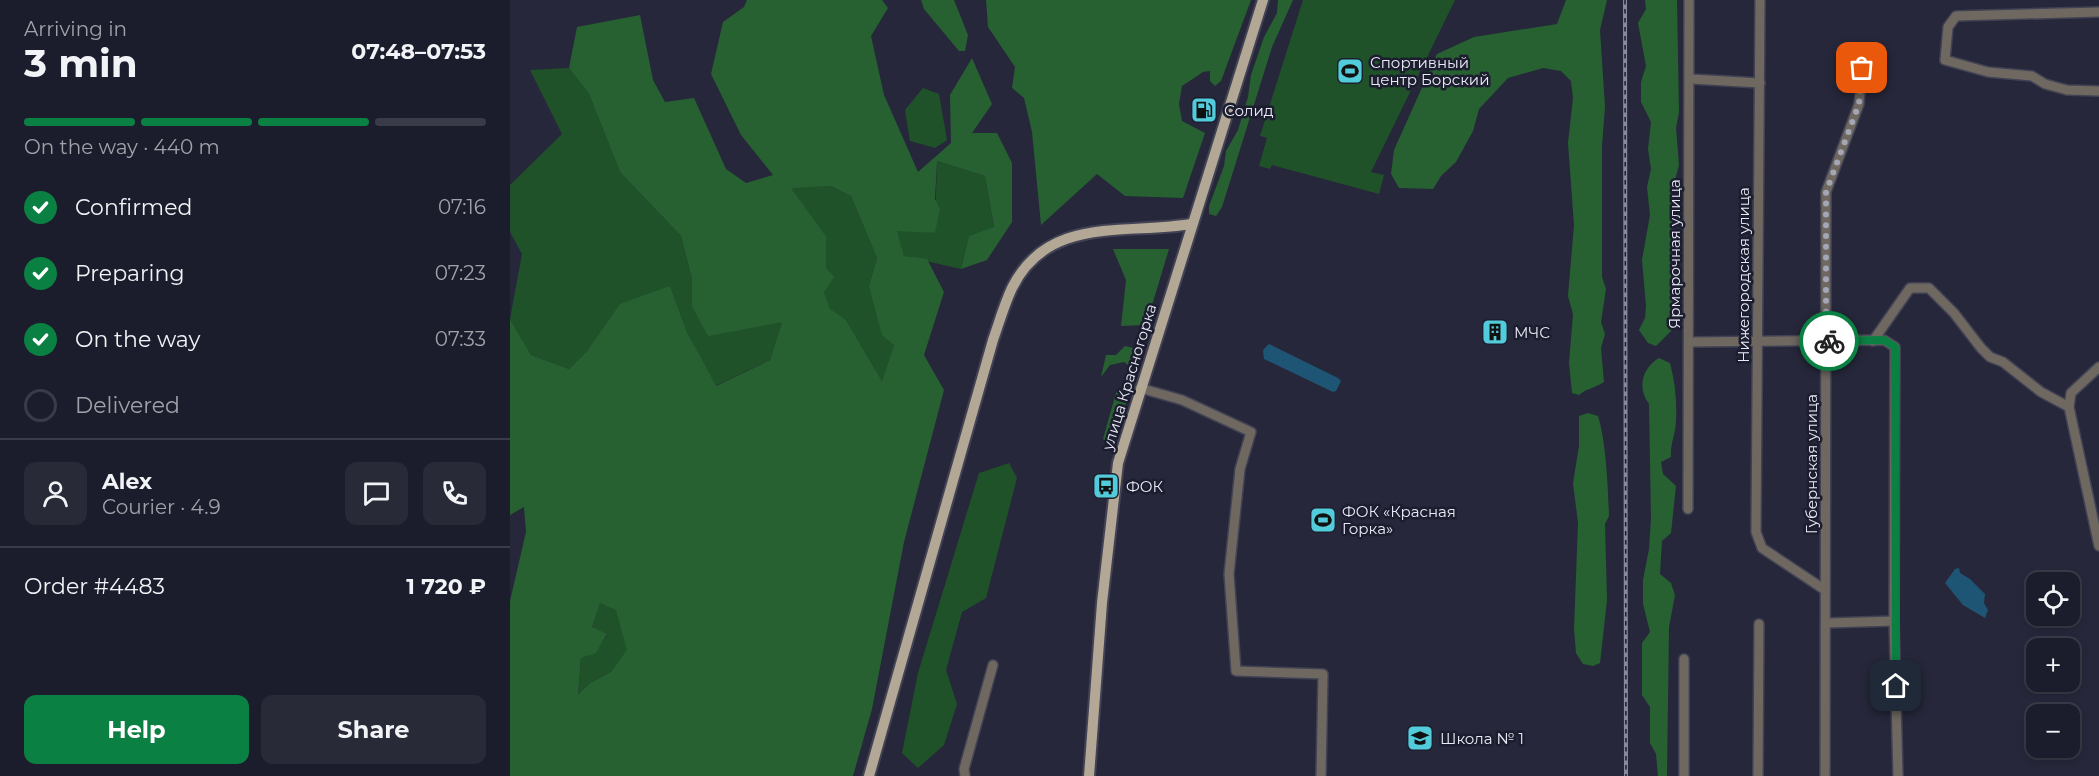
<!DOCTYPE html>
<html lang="en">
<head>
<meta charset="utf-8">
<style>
  :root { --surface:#1c1d2c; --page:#292a38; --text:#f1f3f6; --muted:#a0a2a9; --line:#3a3b48; --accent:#0b8043 }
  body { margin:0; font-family:Montserrat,sans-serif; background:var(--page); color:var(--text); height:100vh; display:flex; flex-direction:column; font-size:22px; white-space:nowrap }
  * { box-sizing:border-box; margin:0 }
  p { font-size:20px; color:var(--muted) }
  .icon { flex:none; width:33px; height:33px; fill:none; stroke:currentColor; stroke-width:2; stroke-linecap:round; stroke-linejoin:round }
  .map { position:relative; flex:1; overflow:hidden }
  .side { display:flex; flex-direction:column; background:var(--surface); width:510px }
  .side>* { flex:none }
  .tools { position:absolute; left:1516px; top:572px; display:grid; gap:12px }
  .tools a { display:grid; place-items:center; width:54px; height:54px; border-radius:12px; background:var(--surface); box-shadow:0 3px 9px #0003,0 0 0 2px var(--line); font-size:30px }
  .pin { position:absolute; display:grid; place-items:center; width:51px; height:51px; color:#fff; margin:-26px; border-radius:12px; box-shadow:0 3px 9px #0006 }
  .courier { position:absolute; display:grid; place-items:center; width:60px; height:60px; margin:-30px; border:4px solid #0b8043; border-radius:50%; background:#fff; color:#222; box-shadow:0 2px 8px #0007 }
  .head em { font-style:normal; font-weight:700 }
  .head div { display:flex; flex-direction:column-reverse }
  .head { display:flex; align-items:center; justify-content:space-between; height:102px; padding:0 24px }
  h1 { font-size:39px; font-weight:700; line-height:45px }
  .bar { display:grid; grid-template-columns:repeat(4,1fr); gap:9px 6px; align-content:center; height:72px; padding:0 24px }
  .bar i { height:8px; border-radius:4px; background:var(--line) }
  .bar .selected { background:var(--accent) }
  .bar p { grid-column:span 4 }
  .line { display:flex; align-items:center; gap:15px; padding:0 24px; border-top:2px solid var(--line) }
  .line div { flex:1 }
  .round { display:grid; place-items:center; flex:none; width:63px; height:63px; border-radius:12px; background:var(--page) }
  ol { padding:0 24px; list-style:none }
  li { display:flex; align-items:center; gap:18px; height:66px }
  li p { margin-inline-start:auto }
  li .icon { padding:6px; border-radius:50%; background:var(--accent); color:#fff; stroke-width:4 }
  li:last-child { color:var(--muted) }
  li i { width:33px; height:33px; border:3px solid var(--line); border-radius:50% }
  .button { display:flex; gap:12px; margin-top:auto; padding:12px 24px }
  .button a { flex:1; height:69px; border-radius:12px; background:var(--accent); color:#fff; font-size:24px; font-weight:700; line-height:69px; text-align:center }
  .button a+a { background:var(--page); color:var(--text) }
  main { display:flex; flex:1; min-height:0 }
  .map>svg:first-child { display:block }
</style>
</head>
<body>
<main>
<section class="side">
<div class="head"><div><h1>3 min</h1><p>Arriving in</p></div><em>07:48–07:53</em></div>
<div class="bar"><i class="selected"></i><i class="selected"></i><i class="selected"></i><i></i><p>On the way · 440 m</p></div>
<ol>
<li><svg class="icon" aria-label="check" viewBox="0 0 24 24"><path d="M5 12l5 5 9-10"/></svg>Confirmed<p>07:16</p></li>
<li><svg class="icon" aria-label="check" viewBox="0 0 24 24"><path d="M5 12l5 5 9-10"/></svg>Preparing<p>07:23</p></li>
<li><svg class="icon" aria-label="check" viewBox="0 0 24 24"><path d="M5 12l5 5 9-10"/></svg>On the way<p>07:33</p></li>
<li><i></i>Delivered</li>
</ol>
<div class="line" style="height:108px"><a class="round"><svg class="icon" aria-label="person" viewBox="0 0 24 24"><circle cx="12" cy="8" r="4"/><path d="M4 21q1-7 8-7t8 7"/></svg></a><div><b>Alex</b><p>Courier · 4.9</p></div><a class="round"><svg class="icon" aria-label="chat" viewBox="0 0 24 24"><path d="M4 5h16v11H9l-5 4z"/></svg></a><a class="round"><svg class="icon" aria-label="phone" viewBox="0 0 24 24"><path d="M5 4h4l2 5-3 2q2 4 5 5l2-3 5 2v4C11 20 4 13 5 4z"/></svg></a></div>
<div class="line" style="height:78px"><div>Order #4483</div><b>1 720 ₽</b></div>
<div class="button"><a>Help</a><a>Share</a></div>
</section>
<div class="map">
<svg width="1589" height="776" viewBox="0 0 1589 776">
  <rect width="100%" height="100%" fill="#26273a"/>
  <g fill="#20522a">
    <polygon points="793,0 945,0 861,172 874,175 869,194 762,165 760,169 749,166 757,138 750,136"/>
    <polygon points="59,68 79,94 110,172 171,236 182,279 182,306 272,322 260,360 205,386 177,332 160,286 78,350 59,369 21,355 0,319 12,254 0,232 0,185 52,134 20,70"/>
    <polygon points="413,88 429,94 437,140 425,148 400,141 395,110"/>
    <polygon points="427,161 475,176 484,228 459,236 451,269 394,256 386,230 425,233"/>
    <polygon points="321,186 341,196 367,258 359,286 384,345 372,381 336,320 320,310 314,292 316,236 280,187"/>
    <polygon points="499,463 507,478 476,598 452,612 436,670 447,704 434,745 408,768 392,753 408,673 469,473"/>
    <polygon points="90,603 106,609 118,650 101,672 80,683 68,696 71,658 86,652 97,635 82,627"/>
  </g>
  <g fill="#276132" fill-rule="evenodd">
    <path d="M237,0H372L378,8L361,36L374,95L408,172L441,143L440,95L462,58L482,104L462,133H487L502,163V222L477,260L451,269L459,236L484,227L475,176L427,161L425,199L430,209L425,233L387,231L394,256L417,259L434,292L414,355L434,390L394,542L362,709L343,776H0V601L16,532L14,507L0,515V319L21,355L59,369L78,350L110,304L160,286L177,332L206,386L260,360L272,322L198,336L182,306V279L171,236L110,172L79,94L59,68L67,27L130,15L143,80L155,102L184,98L216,169L236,183L263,175L231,135L201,74L213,22L234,7ZM321,186L341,196L367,258L359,286L372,335L384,345L372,381L336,320L320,309L314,292L324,277L316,268V236L281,188ZM90,603L106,610L117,650L101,672L80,683L68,695L71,658L86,653L97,634L82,627Z"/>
    <polygon points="411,0 444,0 458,35 455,51 449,51 414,9"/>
    <polygon points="476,0 741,0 711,81 705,86 700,81 700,71 693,72 672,86 669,104 672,121 695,133 673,198 615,196 587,174 531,225 522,132 514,98 502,88 505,67 478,27"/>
    <polygon points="768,0 783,0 762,47 712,207 706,216 699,214 699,206 714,166 716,151 728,130 738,97 741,75 754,37 767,13"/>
    <path d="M1056,0H1097L1090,30L1095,107L1092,146V277L1096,289L1091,322L1095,334L1091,348L1094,382C1085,388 1077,388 1069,395L1062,393L1059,363L1063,314L1058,296L1064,225L1058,143L1063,98L1061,81L1051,71L1033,68L998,78L969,109L963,131L946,162L931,176L923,189L889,188L881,174L884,150L927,54L964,37L1047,24Z"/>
    <polygon points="1135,0 1167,0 1169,112 1166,128 1169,165 1165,180 1168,213 1163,226 1168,261 1168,300 1162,313 1163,329 1146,346 1138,343 1129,330 1135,318 1136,306 1132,260 1140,215 1137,187 1141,169 1138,149 1141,122 1131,102 1131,82 1136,66 1128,23 1136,9"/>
    <polygon points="603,249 659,249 636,325 611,326 616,280"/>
    <polygon points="615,346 628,349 629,363 627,371 614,362 600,365 591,377 596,355 606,355"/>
    <path d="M1149,358L1160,363C1165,382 1167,400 1166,420C1166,433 1160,444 1161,457L1151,462L1153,474L1166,486L1161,533L1152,541L1150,574L1161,583L1165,595L1159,627L1157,776H1148L1146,754L1140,743V707L1132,695V643L1140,632L1133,604V580L1139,549L1141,519L1139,404C1127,388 1132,368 1149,358Z"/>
    <path d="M621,376C624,384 606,435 603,447L593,439L606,393Z"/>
    <path d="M1078,413L1088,416C1096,441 1098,488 1099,516L1095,524L1097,600L1090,663L1083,666L1073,664L1066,653L1064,629L1068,523L1063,483L1069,446V416Z"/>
  </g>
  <g fill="#1e5575">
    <polygon points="759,344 828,378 831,381 826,391 823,392 754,359 753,350"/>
    <polygon points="1449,568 1450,573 1460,579 1475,594 1474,603 1478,610 1475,618 1453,605 1435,583 1445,569"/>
  </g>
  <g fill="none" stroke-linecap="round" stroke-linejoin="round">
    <defs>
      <g id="minor">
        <polyline points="1250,0 1246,532 1252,548 1315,590"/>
        <polyline points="1589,12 1446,16 1438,27 1435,60 1478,72 1522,76 1535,84 1557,90 1589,91"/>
        <polyline points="1181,79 1250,83"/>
        <polyline points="1363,341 1400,288 1419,288 1444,313 1471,348 1480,357 1493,362 1531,392 1559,407 1589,546"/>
        <polyline points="1179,342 1374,340 1385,347 1384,621 1388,776"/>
        <polyline points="630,388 672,400 741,432 730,469 719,574 726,671 813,674 811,776"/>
        <polyline points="1559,407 1561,393 1589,367"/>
        <polyline points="1178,509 1179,0"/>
        <polyline points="1317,623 1384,621"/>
        <polyline points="1174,659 1174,776"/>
        <polyline points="455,776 454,769 483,665"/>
        <polyline points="1248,776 1249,624"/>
        <polyline points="1315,776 1316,192 1349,104 1354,51"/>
      </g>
      <g id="major">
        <path d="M359,776L483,340C489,323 494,305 502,288C538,215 616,235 681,224"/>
        <polyline points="579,776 592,603 608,463 753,0"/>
      </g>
    </defs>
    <use href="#minor" stroke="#414254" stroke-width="12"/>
    <use href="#major" stroke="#414254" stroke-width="14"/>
    <use href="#minor" stroke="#6e6860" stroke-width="9"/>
    <use href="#major" stroke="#b3a795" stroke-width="10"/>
    <defs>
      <polyline id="rail" points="1115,0 1116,776"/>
    </defs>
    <use href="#rail" stroke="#888999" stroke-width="4"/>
    <use href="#rail" stroke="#1c1e2f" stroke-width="1.5" stroke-dasharray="4.5" stroke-linecap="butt"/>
  </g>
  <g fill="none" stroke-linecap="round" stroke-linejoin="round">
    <polyline stroke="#a5a6b5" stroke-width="6" stroke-dasharray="0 10.8" points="1319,341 1316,341 1316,192 1349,104 1352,68"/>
    <polyline stroke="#0b8043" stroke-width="8" points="1319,341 1374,340 1385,347 1386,686"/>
  </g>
  <defs>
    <symbol id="stadium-square" viewBox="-11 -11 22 22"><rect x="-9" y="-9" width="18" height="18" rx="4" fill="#52cbda" stroke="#1c1e2f"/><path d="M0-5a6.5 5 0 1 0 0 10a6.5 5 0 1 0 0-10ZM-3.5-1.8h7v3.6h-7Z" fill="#111"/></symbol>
    <symbol id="fuel-square" viewBox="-11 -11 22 22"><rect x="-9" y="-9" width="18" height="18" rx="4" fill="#52cbda" stroke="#1c1e2f"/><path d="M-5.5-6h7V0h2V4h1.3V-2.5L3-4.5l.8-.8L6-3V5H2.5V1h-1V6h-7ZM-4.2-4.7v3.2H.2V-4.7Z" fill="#111"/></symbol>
    <symbol id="building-square" viewBox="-11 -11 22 22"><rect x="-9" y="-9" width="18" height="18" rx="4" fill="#52cbda" stroke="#1c1e2f"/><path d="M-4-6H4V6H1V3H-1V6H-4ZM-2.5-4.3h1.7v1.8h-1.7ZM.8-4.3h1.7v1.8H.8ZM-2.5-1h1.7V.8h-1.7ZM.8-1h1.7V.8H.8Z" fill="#111"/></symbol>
    <symbol id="bus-square" viewBox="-11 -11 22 22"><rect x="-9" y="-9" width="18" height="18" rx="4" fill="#52cbda" stroke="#1c1e2f"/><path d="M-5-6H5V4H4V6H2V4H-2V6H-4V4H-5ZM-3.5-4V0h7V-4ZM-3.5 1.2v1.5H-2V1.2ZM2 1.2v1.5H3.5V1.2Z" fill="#111"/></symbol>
    <symbol id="school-square" viewBox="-11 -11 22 22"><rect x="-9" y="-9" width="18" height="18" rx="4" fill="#52cbda" stroke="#1c1e2f"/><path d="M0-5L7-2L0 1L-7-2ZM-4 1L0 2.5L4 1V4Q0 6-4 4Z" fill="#111"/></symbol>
  </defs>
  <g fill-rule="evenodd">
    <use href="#stadium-square" x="825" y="56" width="30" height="30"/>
    <use href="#fuel-square" x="679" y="95" width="30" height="30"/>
    <use href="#building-square" x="970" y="317" width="30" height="30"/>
    <use href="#bus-square" x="581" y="471" width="30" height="30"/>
    <use href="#stadium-square" x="798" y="505" width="30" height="30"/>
    <use href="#school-square" x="895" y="723" width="30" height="30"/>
  </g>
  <g text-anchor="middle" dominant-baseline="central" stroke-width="5" stroke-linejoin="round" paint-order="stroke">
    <g font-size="15" fill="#e9eaf7" stroke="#1c1e2f" text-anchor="start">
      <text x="860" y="62">Спортивный<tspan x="860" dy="17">центр Борский</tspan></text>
      <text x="714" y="110">Солид</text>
      <text x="1004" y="332">МЧС</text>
      <text x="616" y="486">ФОК</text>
      <text x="832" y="511">ФОК «Красная<tspan x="832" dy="17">Горка»</tspan></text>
      <text x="930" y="738">Школа № 1</text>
    </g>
    <g font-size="15" fill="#e9eaf7" stroke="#1c1e2f">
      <text transform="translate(1164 254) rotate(-90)">Ярмарочная улица</text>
      <text transform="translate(1233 275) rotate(-90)">Нижегородская улица</text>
      <text transform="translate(619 377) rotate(-73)">улица Красногорка</text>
      <text transform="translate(1301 464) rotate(-90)">Губернская улица</text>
    </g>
  </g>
</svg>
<div class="tools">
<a><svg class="icon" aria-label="locate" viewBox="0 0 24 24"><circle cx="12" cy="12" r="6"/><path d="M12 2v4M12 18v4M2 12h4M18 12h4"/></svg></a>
<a>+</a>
<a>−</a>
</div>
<div class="pin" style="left:1352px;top:68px;background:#ea580c"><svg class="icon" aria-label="bag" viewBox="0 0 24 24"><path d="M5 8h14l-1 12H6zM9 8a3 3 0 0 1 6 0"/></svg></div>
<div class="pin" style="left:1386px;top:686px;background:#1f2937"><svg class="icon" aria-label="home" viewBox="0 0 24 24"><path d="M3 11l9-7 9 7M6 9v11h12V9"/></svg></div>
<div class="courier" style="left:1319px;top:341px"><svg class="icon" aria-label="bike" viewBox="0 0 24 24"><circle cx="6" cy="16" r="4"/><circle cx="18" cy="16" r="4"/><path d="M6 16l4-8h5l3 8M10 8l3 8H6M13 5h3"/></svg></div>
</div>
</main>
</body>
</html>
